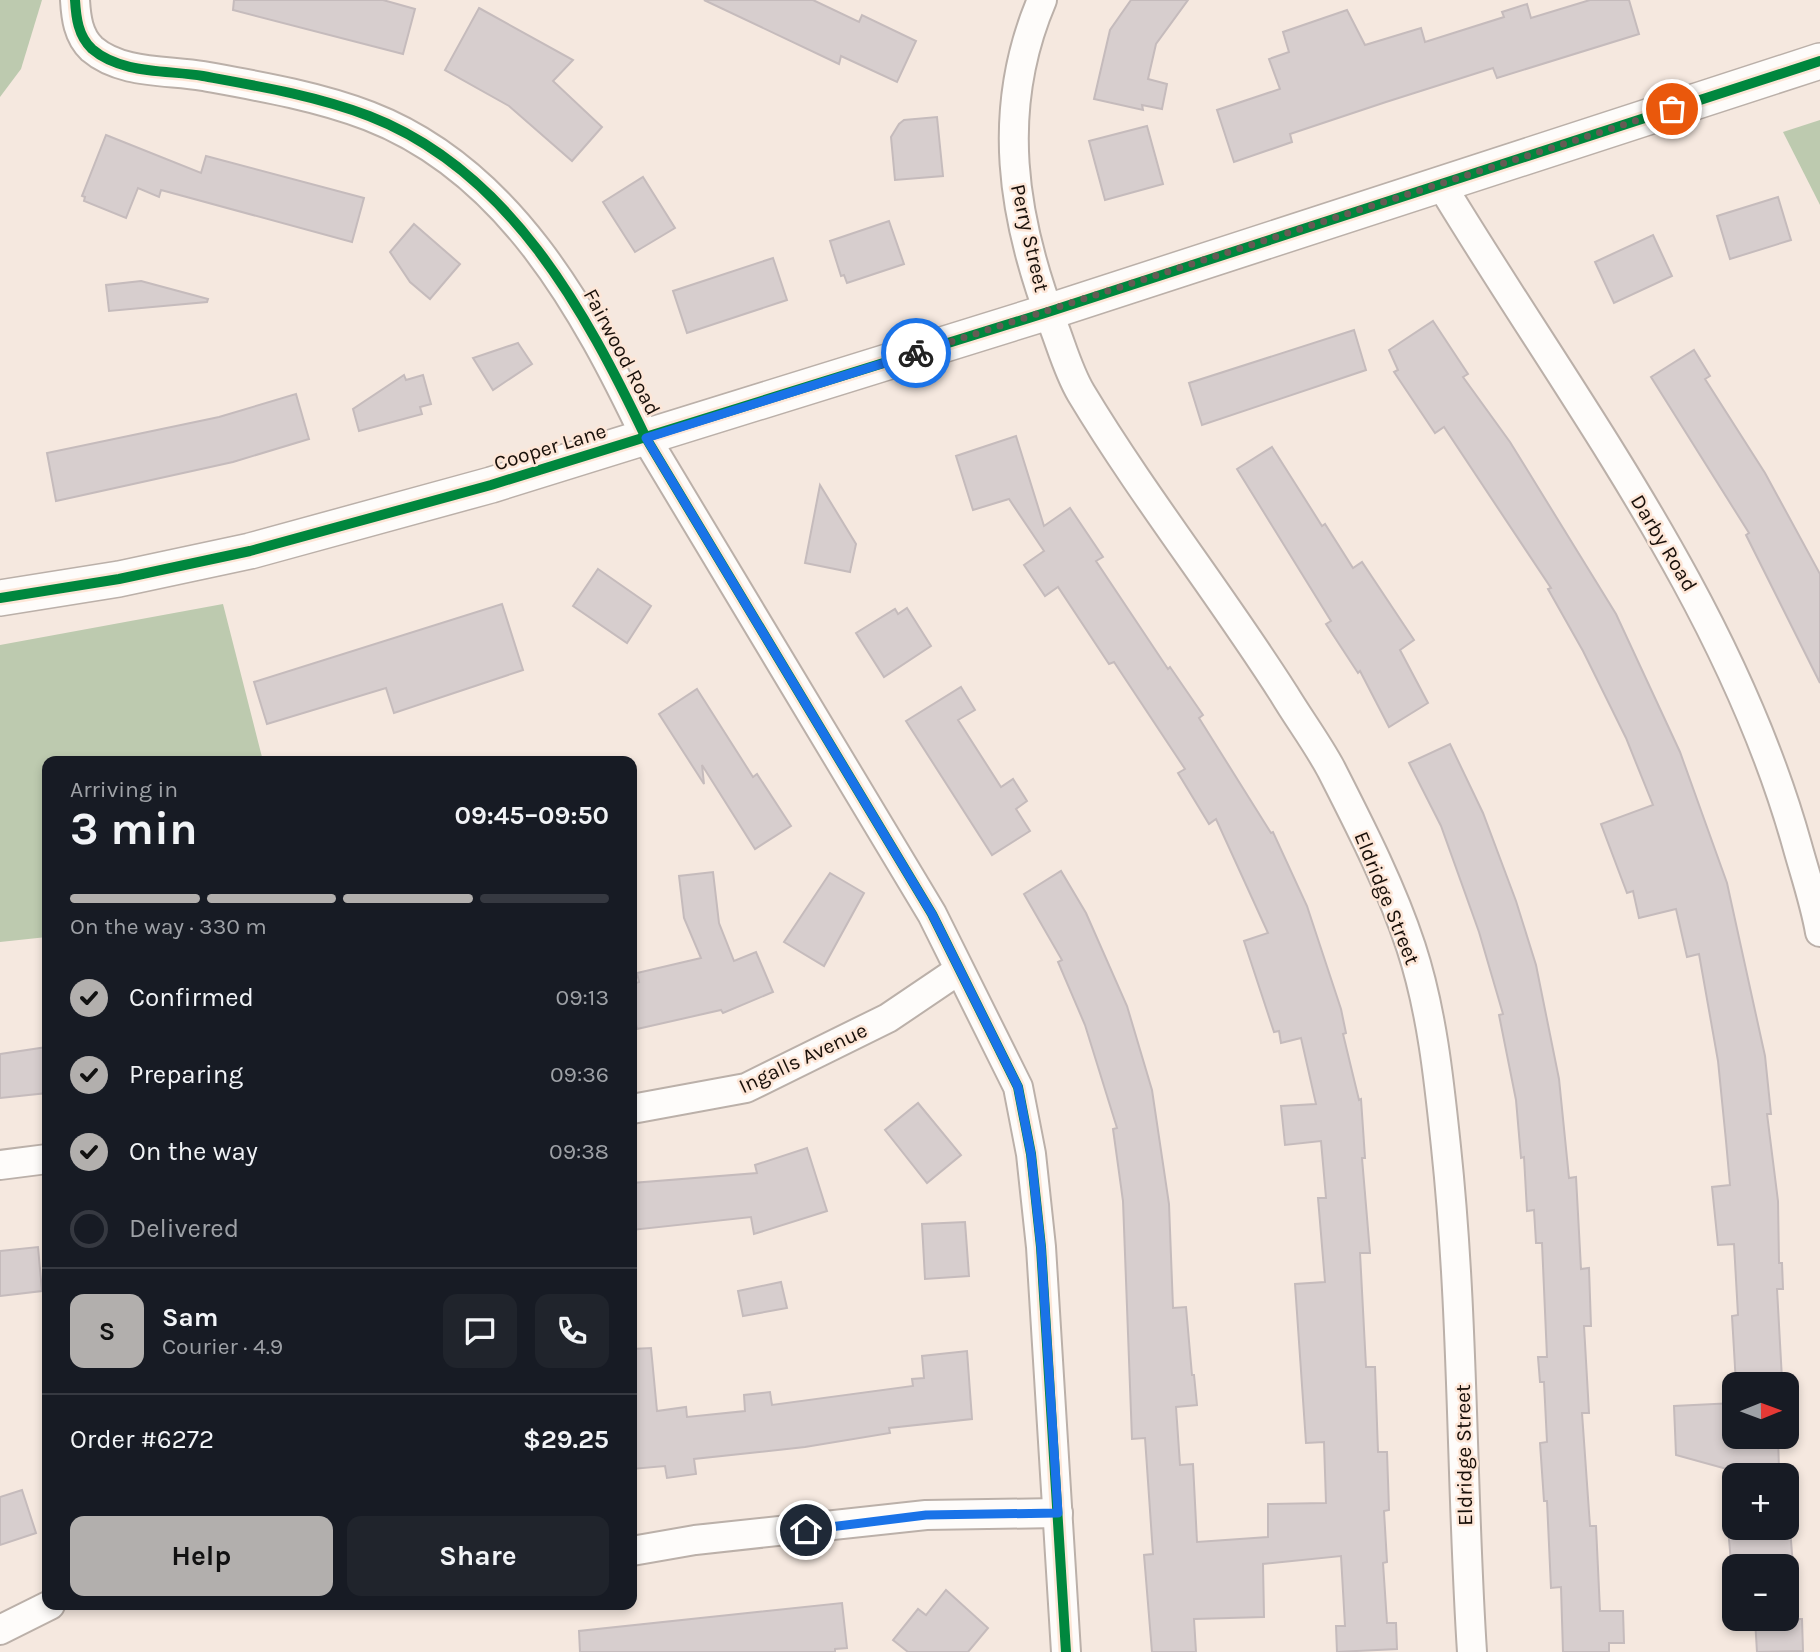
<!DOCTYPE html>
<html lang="en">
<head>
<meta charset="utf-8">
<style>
  :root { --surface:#171b24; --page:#20242c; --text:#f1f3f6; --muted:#9ea1a6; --line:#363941; --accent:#b2afad }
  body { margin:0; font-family:Karla,sans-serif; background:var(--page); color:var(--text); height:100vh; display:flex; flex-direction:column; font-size:26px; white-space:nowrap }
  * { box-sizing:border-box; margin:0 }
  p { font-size:23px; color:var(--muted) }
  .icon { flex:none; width:38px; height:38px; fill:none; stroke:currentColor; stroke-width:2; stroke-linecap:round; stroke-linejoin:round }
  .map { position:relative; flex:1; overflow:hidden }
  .side { position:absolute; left:42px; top:756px; width:595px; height:854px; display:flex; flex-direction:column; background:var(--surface); border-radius:14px; box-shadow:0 4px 10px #0003 }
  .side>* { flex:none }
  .needle { width:46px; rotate:89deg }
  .tools { position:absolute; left:1722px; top:1372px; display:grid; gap:14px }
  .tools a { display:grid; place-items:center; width:77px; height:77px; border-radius:14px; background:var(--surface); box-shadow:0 4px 10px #0003; font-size:35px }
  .pin { position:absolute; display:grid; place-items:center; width:60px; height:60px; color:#fff; margin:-30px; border:4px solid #fff; border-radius:50%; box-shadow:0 2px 7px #0007 }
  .courier { position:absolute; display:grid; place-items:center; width:70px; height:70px; margin:-35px; border:5px solid #1a73e8; border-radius:50%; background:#fff; color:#222; box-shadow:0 2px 9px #0007 }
  .summary em { font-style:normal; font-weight:700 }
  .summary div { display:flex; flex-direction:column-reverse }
  .summary { display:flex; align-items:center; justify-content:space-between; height:119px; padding:0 28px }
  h1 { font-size:46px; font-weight:700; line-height:52px }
  .bar { display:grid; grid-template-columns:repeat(4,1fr); gap:10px 7px; align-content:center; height:84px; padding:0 28px }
  .bar i { height:9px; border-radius:5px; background:var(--line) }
  .bar .active { background:var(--accent) }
  .bar p { grid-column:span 4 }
  .line { display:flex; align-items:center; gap:18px; padding:0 28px; border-top:2px solid var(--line) }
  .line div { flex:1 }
  .round { display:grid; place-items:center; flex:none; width:74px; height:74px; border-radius:14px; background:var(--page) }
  ol { padding:0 28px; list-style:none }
  li { display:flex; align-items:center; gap:21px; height:77px }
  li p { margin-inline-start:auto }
  li .icon { padding:7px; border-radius:50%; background:var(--accent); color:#111; stroke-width:4 }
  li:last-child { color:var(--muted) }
  li i { width:38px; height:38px; border:4px solid var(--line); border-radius:50% }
  .primary-button { display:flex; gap:14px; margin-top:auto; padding:14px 28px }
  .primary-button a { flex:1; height:80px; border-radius:14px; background:var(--accent); color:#111; font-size:28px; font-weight:700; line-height:80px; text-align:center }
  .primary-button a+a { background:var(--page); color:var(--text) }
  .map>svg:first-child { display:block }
</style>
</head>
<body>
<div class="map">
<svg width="1820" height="1652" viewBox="0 0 1820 1652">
  <rect width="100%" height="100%" fill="#f5e8df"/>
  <g fill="#bdcaaf">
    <polygon points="0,0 42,0 21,69 0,97"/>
    <polygon points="1820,120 1820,205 1783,132"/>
    <polygon points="223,604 263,761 47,761 47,937 0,942 0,645"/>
  </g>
  <g fill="#d7cece" stroke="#c5bbbc" stroke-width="2">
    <polygon points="234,0 383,0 415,9 403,54 233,10"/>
    <polygon points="704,0 813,0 859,22 862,15 916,41 897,82 841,56 839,64"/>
    <polygon points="1131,0 1188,0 1156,44 1148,79 1167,84 1162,109 1142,105 1143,110 1094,99 1110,30"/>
    <polygon points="1590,0 1629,0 1639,34 1497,78 1493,68 1386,102 1290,134 1292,142 1234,162 1217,110 1280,89 1269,59 1289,52 1283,32 1347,10 1365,45 1421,28 1425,42 1504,17 1502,12 1527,4 1531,18"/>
    <polygon points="479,8 573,60 553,81 602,127 572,161 509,106 445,70"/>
    <polygon points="937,117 943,176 895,180 891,137 899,124 904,120"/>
    <polygon points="1147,126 1163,184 1105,200 1089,141"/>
    <polygon points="106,135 201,173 206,156 364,198 352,242 161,190 159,197 138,188 126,218 84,201 85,197 82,196"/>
    <polygon points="643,177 675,228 635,252 603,202"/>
    <polygon points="1778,197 1791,240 1730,259 1717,216"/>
    <polygon points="889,221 904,264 847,283 844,275 841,276 830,241"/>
    <polygon points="414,224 460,264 430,299 410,282 390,252"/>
    <polygon points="1653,235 1672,276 1614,303 1595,262"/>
    <polygon points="773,258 787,300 687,333 673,291"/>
    <polygon points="141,281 208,299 207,302 109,311 106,285"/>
    <polygon points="1433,321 1468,374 1463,377 1510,442 1616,614 1680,752 1727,883 1765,1056 1771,1114 1767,1114 1778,1201 1779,1263 1782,1263 1783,1289 1777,1289 1782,1379 1778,1379 1778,1384 1736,1384 1732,1316 1738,1315 1734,1244 1718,1245 1712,1187 1730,1185 1726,1141 1718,1061 1699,954 1687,957 1676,909 1639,918 1633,891 1627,893 1601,824 1653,805 1626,738 1583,651 1548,589 1551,588 1444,427 1435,433 1394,372 1398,370 1389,350"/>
    <polygon points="1354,330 1366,370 1202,425 1189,383"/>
    <polygon points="518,343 532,364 493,390 473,358"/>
    <polygon points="1694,350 1710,376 1705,379 1765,473 1820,574 1820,683 1746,535 1749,533 1651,377"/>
    <polygon points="404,375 406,380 423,375 431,404 420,407 422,414 359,431 353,409"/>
    <polygon points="296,394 309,439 233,462 56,501 47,453 219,417"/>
    <polygon points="1016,436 1044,526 1070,508 1103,557 1096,561 1168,669 1170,667 1203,715 1199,718 1271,833 1273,832 1307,906 1341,1009 1346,1033 1343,1034 1359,1100 1361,1099 1365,1158 1362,1158 1370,1253 1360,1253 1366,1367 1375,1367 1378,1452 1387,1452 1389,1510 1384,1511 1387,1562 1383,1563 1387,1623 1396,1623 1397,1649 1337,1652 1336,1626 1345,1626 1341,1556 1263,1564 1264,1617 1194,1619 1196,1652 1152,1652 1144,1555 1153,1554 1145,1438 1132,1439 1123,1201 1113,1129 1117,1128 1085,1025 1058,962 1062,960 1024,894 1061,871 1086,913 1127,1006 1152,1090 1169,1204 1173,1308 1186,1307 1192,1375 1194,1375 1197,1405 1176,1407 1180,1465 1193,1464 1197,1542 1268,1537 1268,1504 1326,1503 1324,1442 1306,1443 1295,1284 1325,1282 1318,1198 1326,1198 1321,1141 1285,1145 1281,1106 1316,1104 1301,1038 1281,1043 1279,1031 1274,1032 1244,941 1268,933 1216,819 1209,824 1178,773 1185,769 1114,662 1109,664 1058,587 1045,596 1024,565 1044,551 1009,499 973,510 956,456"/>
    <polygon points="1272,447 1322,526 1325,524 1353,568 1362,562 1414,640 1400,650 1428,703 1389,727 1360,671 1358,673 1326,624 1331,621 1237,469"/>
    <polygon points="820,485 856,544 850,572 805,563"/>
    <polygon points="598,569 651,606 627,643 573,606"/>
    <polygon points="502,604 523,670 394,713 386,688 267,724 254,682"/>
    <polygon points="907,608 931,646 884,677 856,633 895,609 898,614"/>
    <polygon points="961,687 975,710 958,720 1001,787 1013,779 1027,801 1016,809 1030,831 992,855 906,721"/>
    <polygon points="697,689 753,777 757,774 791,826 755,849 702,765 704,784 659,714"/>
    <polygon points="1450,744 1483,813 1516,901 1536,965 1559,1079 1569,1178 1576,1177 1581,1269 1589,1268 1591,1326 1584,1326 1589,1413 1582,1413 1590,1526 1596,1526 1600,1611 1623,1611 1624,1643 1609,1643 1609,1652 1563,1652 1561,1587 1551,1588 1547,1501 1544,1501 1540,1443 1547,1442 1544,1382 1540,1382 1538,1357 1547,1357 1542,1243 1536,1243 1534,1210 1527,1211 1524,1157 1521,1158 1516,1100 1499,1015 1503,1014 1479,932 1441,826 1409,763"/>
    <polygon points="713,872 719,923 734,961 756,952 773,992 723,1013 721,1010 637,1029 632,1007 632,984 639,982 637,973 701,958 684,918 679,876"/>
    <polygon points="830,873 864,893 824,966 784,942"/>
    <polygon points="47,1047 47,1093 0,1098 0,1054"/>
    <polygon points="918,1103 961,1155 927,1183 885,1130"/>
    <polygon points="807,1148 827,1211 754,1234 751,1217 632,1230 632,1183 757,1173 755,1165"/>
    <polygon points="965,1222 969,1276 925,1279 922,1224"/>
    <polygon points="38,1247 42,1291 0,1296 0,1251"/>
    <polygon points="781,1282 787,1308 743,1316 738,1291"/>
    <polygon points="651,1348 657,1411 686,1407 687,1417 745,1411 744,1395 770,1392 772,1405 913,1386 912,1379 924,1378 922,1356 967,1351 972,1419 889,1428 890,1433 805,1447 694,1459 696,1474 667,1478 665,1466 632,1469 632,1349"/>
    <polygon points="1734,1403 1734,1437 1778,1437 1779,1469 1734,1471 1676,1455 1674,1406"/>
    <polygon points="22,1490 36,1533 0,1545 0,1497"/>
    <polygon points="1728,1528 1790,1528 1793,1566 1748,1566 1748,1560 1731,1562"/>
    <polygon points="946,1590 988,1628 968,1652 908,1652 893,1640 918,1609 926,1615"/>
    <polygon points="842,1603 847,1648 835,1649 835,1652 580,1652 579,1631"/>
    <polygon points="1755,1619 1802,1619 1803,1651 1757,1652"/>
  </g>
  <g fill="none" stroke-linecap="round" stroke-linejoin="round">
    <defs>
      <g id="minor">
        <path d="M75,0C76,17 78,36 92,49C121,74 167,70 203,76C258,86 317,96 369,116C509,170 585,310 646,438L932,914L1018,1087L1031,1154L1041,1247L1066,1652"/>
        <path d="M1042,0C995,110 1012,218 1054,327C1062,348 1069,373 1081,393C1143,496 1219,592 1284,694C1299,719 1317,743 1331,769C1360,826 1391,886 1411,947C1432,1011 1439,1080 1446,1147C1464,1315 1461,1484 1472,1652"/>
        <path d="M1442,186C1571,399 1729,602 1797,845C1805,874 1815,903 1820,932"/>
        <polyline points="632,1109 746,1088 888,1018 959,970"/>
        <polyline points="0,1165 47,1159"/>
        <polyline points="632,1551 695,1540 926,1515 1058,1513"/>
        <polyline points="0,1630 50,1605"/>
      </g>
      <polyline id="tertiary" points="0,598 119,579 250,551 491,485 1048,312 1820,61"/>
    </defs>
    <use href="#minor" stroke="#bbb0a9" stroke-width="32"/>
    <use href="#tertiary" stroke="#bbb0a9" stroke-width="38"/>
    <use href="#minor" stroke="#fefcfa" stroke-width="28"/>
    <use href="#tertiary" stroke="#fefcfa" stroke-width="35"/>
    <defs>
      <g id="cycleway">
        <path d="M75,0C76,17 78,36 92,49C121,74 167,70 203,76C258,86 317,96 369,116C509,170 585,310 646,438L932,914L1018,1087L1031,1154L1041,1247L1066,1652"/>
        <polyline points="0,598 119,579 250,551 491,485 1048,312 1820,61"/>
      </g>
    </defs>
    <use href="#cycleway" stroke="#fde6d7" stroke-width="15"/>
    <use href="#cycleway" stroke="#00873e" stroke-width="10"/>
  </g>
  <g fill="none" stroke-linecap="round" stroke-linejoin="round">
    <polyline stroke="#655b54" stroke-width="7" stroke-dasharray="0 12.6" points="916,353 1672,109"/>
    <polyline stroke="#1a73e8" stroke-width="9" points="806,1530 926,1515 1058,1513 1041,1247 1031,1154 1018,1087 932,914 646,438 916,353"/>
  </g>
  <g text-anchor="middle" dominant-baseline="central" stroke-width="5" stroke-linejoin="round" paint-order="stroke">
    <g font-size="21" fill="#180f09" stroke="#fde6d7">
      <text transform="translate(1030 238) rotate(77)">Perry Street</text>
      <text transform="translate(622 352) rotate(62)">Fairwood Road</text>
      <text transform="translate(550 447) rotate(-17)">Cooper Lane</text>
      <text transform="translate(1664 543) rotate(59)">Darby Road</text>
      <text transform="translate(1387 898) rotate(68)">Eldridge Street</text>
      <text transform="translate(803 1058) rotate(-25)">Ingalls Avenue</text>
      <text transform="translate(1464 1455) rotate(-91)">Eldridge Street</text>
    </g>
  </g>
</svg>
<div class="tools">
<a><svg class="needle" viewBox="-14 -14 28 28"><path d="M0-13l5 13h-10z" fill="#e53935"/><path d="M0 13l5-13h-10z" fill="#9ea1a6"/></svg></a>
<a>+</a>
<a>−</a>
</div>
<div class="pin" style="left:1672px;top:109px;background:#ea580c"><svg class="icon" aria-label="bag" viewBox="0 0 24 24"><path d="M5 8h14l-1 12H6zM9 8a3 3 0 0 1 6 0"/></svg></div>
<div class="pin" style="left:806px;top:1530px;background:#1f2937"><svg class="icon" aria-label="home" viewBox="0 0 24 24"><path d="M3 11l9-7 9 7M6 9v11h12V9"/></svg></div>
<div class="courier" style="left:916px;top:353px"><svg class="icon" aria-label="bike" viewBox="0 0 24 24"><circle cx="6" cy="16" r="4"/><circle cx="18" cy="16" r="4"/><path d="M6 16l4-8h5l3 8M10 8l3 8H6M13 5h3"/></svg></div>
<section class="side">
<div class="summary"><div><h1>3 min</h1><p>Arriving in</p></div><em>09:45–09:50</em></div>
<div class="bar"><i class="active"></i><i class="active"></i><i class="active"></i><i></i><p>On the way · 330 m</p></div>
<ol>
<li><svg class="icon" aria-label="check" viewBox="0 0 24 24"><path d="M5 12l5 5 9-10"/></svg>Confirmed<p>09:13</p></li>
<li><svg class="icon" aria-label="check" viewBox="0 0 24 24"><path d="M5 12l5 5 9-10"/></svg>Preparing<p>09:36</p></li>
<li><svg class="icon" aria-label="check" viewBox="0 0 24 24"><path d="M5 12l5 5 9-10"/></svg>On the way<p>09:38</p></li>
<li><i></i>Delivered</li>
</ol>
<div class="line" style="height:126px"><b class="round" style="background:var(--accent);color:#111">S</b><div><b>Sam</b><p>Courier · 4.9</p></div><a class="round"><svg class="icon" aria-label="chat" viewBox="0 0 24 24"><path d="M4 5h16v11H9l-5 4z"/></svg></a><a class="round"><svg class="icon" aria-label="phone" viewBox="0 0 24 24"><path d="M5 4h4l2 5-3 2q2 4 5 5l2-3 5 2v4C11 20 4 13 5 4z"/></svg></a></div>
<div class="line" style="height:91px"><div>Order #6272</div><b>$29.25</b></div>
<div class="primary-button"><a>Help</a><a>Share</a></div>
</section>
</div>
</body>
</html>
